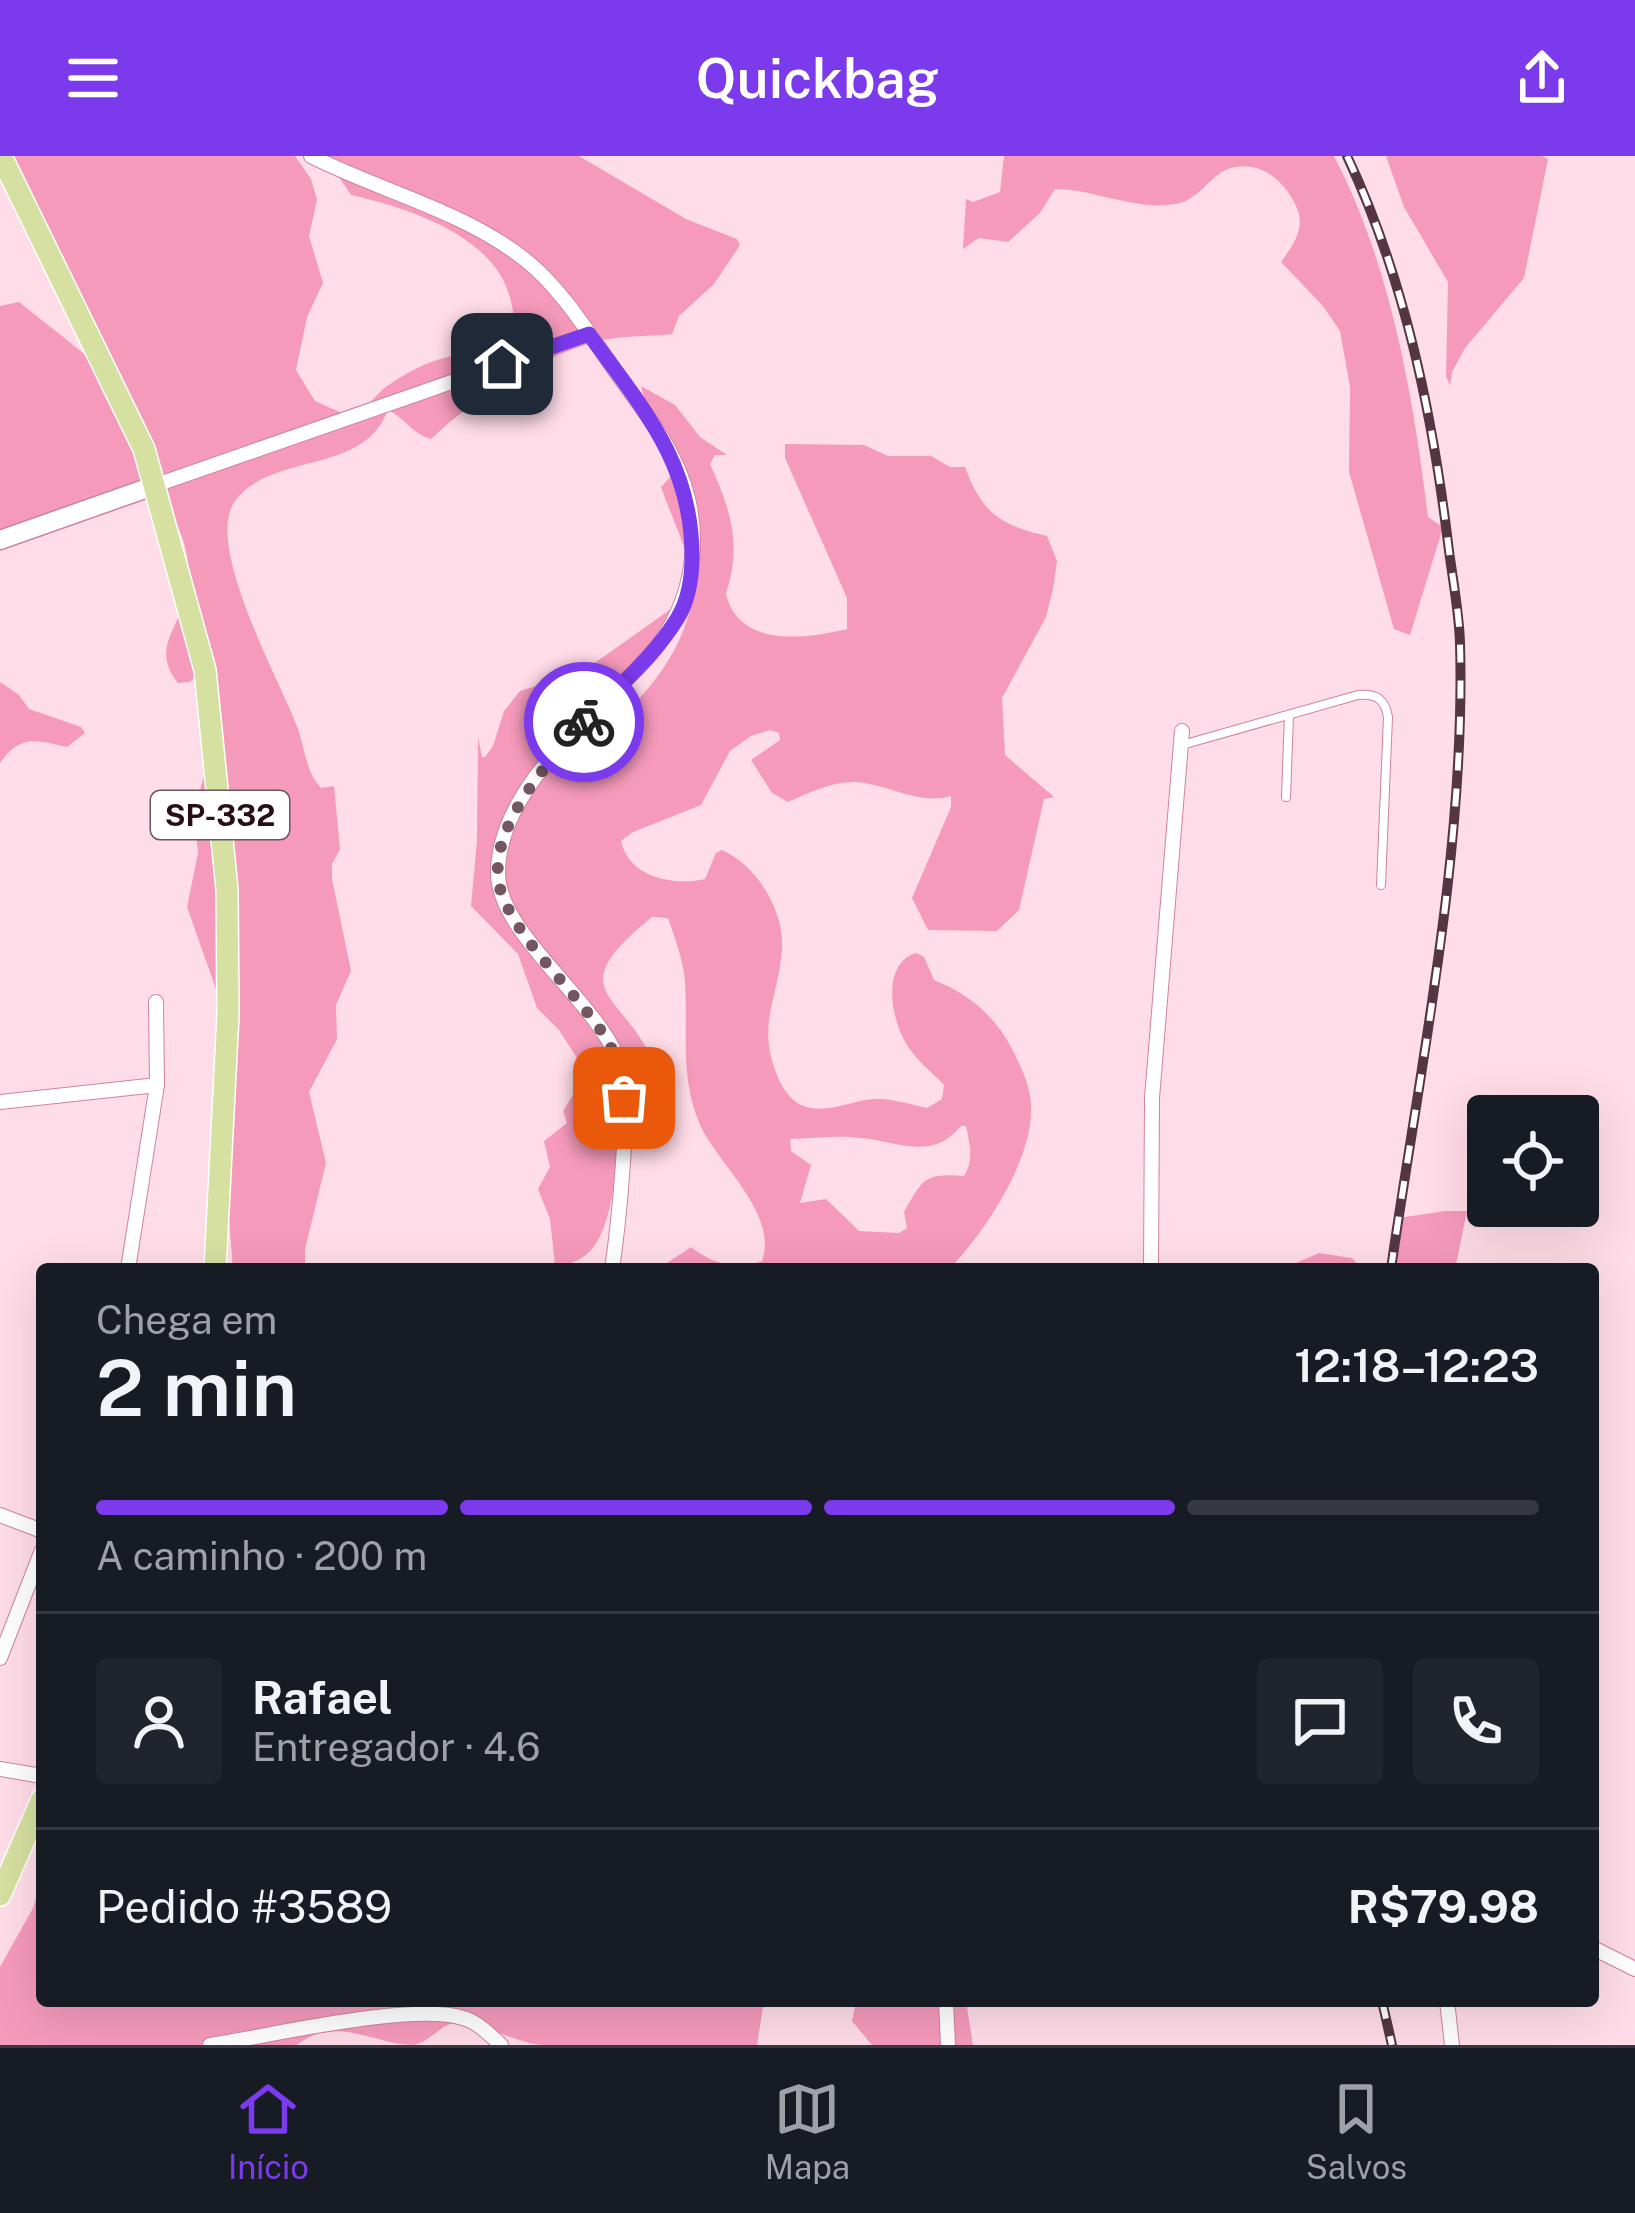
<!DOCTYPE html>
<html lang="pt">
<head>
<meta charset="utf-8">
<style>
  :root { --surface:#171b24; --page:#20242c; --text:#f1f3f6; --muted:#9ea1a6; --line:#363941; --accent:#7c3aed }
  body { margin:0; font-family:"Public Sans",sans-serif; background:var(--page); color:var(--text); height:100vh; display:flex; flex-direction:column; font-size:45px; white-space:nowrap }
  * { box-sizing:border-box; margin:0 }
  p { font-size:39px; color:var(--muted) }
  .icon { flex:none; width:66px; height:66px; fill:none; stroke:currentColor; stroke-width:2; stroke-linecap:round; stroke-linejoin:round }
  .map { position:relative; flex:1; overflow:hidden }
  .details { position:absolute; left:36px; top:1107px; width:1563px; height:744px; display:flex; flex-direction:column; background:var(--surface); border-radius:12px; box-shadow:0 12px 48px #0002 }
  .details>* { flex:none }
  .fabs { position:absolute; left:1467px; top:939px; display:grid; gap:24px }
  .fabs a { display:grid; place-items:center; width:132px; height:132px; border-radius:12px; background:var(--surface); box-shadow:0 12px 48px #0002; font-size:60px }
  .pin { position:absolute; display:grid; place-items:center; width:102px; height:102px; color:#fff; margin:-51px; border-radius:24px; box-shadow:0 6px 18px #0006 }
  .courier { position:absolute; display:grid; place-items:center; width:120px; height:120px; margin:-60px; border:9px solid #7c3aed; border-radius:50%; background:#fff; color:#222; box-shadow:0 3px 15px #0007 }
  .overview em { font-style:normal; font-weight:600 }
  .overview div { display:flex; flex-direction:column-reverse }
  .overview { display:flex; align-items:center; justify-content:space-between; height:204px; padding:0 60px }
  h1 { font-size:78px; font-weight:600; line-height:90px }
  .bar { display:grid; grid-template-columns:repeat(4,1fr); gap:18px 12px; align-content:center; height:144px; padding:0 60px }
  .bar i { height:15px; border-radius:9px; background:var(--line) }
  .bar .active { background:var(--accent) }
  .bar p { grid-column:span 4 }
  .line { display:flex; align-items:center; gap:30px; padding:0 60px; border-top:3px solid var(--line) }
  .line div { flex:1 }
  .round { display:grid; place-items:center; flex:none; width:126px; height:126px; border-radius:12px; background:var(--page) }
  header { display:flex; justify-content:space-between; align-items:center; height:156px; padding:0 60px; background:var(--accent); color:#fff; font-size:54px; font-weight:600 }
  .dock { display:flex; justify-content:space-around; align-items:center; height:168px; border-top:3px solid var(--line); background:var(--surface); font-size:33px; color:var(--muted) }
  .dock a { display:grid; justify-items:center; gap:6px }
  .dock .active { color:var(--accent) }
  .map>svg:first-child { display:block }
</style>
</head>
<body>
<header><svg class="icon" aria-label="menu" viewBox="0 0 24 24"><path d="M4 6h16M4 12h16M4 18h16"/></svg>Quickbag<svg class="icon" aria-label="share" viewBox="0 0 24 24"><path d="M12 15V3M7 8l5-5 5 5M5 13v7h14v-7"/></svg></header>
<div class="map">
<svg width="1635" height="1889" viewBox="0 0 1635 1889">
  <rect width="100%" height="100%" fill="#ffdde8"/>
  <g fill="#f69abc" fill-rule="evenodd">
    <path d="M0,0H295L311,23L317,44L309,80L323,127L307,161L296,214L315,245L353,262C365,255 369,247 379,237C391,225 411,215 426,208C455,196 489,198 510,172C516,164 513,155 511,146C498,81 409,52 351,39L325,0H579L686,63L737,83L740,89L714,128L679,160L672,178C647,181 619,179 595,186C533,204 477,240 431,283C411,277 406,263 388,254C363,320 273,295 235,345C203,389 282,528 298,573C305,594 306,616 321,632L334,630L340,693L332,708V723L351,815L336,849L337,883L309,936L326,1007L305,1093V1113H233L223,991L222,850L187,751L198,697L194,655L206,613L198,518L190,526L178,527C151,493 178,474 186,439C193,412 185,379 170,357C157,338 148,330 125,330L23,375L0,381V150L19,146L92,204Z"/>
    <path d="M1004,0H1334C1391,110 1413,239 1428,361L1443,371L1410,479L1394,473L1349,316L1350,231L1340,175L1323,150L1281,106C1294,88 1307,70 1295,48C1283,23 1258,3 1228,13C1209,20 1200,44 1175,48C1136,55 1094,33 1055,33L1040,57L1008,86L979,82L963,93L966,43L973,46L1000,36Z"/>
    <polygon points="1386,0 1542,0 1548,3 1524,122 1465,192 1452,216 1450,230 1446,220 1448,126 1404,51"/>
    <path d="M641,230L675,249L700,281L727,299H715L710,308C731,355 742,387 726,438C739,492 806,483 847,473V442L785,302V288L864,289L888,300H931L950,311H965C982,357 1000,369 1047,380L1057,405L1053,433L1046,461L1002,542L1005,599L1054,641L1044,643L1019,754L997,775L928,774L912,742L951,651V640C918,650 887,627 854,626C830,626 809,637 788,646L772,637L751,604L780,584L779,577L770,574L751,580L730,595L701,649L633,676L621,685C629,722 674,730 705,723L716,697L722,694C756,709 784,753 782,792C779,842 756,868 777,919C780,929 790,943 799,948C826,962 855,941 882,943C897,944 913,949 927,952L942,943L944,929C933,917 918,906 909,892C891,867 880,808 916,797L924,801L934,824C968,838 992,857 1010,889C1020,909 1030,927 1031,950C1034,1002 984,1078 949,1113H658L691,1091C711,1107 736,1115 762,1105C778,1059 722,1012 702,973C679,925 688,877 685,825C683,803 675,783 668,762L652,761C556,839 626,835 656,912C645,941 630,970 621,999C609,1037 612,1110 555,1109L550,1063L538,1033L550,1011L544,985L567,967L563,955L581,926L580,907L559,874L537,852L518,798L471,750L477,685L478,581L482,601H485L493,590L504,555L520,535L582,516L671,453L670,465L552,608C613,581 695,500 692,428C690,396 671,361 661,331L674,317C673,268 649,269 641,230ZM961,970H966C970,989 974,1004 964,1020C924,1017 923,1023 904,1056L907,1072L899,1077L859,1075L826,1043L800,1047L811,1009L791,995L790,983C813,982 838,979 860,982C898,985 931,1006 961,970Z"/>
    <path d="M0,526L19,539L29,553L81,571L85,577L67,591C35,584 21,578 0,607Z"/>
    <polygon points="1445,1055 1467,1055 1455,1113 1397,1113 1398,1062"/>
    <polygon points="1319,1097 1352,1102 1361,1113 1282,1113"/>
    <path d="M42,1723V1845H764L757,1889C686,1889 613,1889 542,1889C517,1887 489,1870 462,1867C441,1864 433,1886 413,1889C375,1889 336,1858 297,1889H0V1811L33,1752Z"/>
    <polygon points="856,1845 966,1845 973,1889 872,1889 852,1865"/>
  </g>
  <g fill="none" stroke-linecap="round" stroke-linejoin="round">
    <defs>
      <g id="service">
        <path d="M1182,589L1358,539C1376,537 1385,543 1388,561L1381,729"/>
        <polyline points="1286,641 1289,559"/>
      </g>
      <g id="minor">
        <path d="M311,0C380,35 461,54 523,102C558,129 584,170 609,206C631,238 657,269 674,304C706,369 697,445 650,499C598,557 498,630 498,717C498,780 604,849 622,914C631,950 618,1073 612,1113"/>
        <polyline points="156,329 589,178"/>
        <polyline points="0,946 157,929"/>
        <polyline points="128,1113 157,929 156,846"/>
        <polyline points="1151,1113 1152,942 1182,575"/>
        <polyline points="0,1359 42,1375"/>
        <polyline points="0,1502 42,1394"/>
        <polyline points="0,1613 42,1620"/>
        <polyline points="1593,1792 1635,1813"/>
        <polyline points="946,1845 948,1889"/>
        <polyline points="1447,1845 1452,1889"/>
        <path d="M210,1889C268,1880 412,1846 463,1862C478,1866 490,1879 501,1889"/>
      </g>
      <polyline id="tertiary" points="0,384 156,329"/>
      <g id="primary">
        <polyline points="1,0 144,293 205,514 227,733 228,859 215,1113"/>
        <polyline points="0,1739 42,1643"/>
      </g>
    </defs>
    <use href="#service" stroke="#cf839e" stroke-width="10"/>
    <use href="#minor" stroke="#cf839e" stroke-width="16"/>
    <use href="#tertiary" stroke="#cf839e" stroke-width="21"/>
    <use href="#primary" stroke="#fff" stroke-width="24"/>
    <use href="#service" stroke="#fff" stroke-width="8"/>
    <use href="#minor" stroke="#fff" stroke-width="14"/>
    <use href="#tertiary" stroke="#fff" stroke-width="18"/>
    <use href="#primary" stroke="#d6e0a0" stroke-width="21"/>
    <defs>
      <g id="rail">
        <path d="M1347,0C1404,121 1432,255 1448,387C1452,420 1459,454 1460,487C1466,692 1420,910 1391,1113"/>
        <polyline points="1382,1845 1392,1889"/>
      </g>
    </defs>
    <use href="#rail" stroke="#533642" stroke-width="10"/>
    <use href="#rail" stroke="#fff" stroke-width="6" stroke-dasharray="18" stroke-linecap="butt"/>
  </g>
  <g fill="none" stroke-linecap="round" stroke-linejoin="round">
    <path stroke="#745661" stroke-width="12" stroke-dasharray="0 21.6" d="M584,566C548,606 478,682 503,741C518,779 553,814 578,845C604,876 622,901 624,942"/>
    <path stroke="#7c3aed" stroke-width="15" d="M502,208L589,178C641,251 692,305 692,400C692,422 689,444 677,463C653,502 615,533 584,566"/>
  </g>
  <g text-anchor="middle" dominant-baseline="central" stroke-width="10" stroke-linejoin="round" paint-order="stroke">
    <rect fill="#fff" stroke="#69565e" stroke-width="3" x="151" y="635" width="138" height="48" rx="9"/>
    <g font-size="30" font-weight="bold" fill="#290d19">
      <text x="220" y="659">SP-332</text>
    </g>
  </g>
</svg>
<div class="fabs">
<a><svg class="icon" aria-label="locate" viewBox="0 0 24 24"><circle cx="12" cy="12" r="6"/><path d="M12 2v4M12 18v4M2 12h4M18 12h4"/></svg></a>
</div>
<div class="pin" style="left:624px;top:942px;background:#ea580c"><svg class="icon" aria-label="bag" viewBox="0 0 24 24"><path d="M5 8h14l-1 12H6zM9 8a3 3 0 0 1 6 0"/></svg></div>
<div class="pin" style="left:502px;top:208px;background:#1f2937"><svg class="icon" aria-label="home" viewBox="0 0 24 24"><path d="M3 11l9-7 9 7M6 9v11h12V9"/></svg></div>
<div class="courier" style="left:584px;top:566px"><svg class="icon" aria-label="bike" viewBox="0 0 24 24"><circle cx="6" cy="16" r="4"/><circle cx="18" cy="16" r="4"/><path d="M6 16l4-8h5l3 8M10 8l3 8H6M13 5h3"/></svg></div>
<section class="details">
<div class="overview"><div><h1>2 min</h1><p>Chega em</p></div><em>12:18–12:23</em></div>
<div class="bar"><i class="active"></i><i class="active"></i><i class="active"></i><i></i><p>A caminho · 200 m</p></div>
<div class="line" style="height:216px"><a class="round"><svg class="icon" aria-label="person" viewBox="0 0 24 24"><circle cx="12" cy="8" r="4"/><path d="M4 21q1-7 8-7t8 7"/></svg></a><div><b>Rafael</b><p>Entregador · 4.6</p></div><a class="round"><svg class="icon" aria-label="chat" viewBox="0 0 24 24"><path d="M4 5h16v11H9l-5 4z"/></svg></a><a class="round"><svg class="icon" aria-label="phone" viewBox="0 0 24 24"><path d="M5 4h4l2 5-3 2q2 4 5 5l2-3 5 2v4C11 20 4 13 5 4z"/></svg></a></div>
<div class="line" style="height:156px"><div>Pedido #3589</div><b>R$79.98</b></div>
</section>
</div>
<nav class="dock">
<a class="active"><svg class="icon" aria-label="home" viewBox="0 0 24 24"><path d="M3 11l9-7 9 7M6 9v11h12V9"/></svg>Início</a>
<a><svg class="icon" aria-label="map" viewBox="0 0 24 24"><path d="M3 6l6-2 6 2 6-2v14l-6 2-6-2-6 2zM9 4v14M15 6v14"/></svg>Mapa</a>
<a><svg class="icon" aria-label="saved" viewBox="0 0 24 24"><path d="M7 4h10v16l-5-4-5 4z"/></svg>Salvos</a>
</nav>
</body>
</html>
